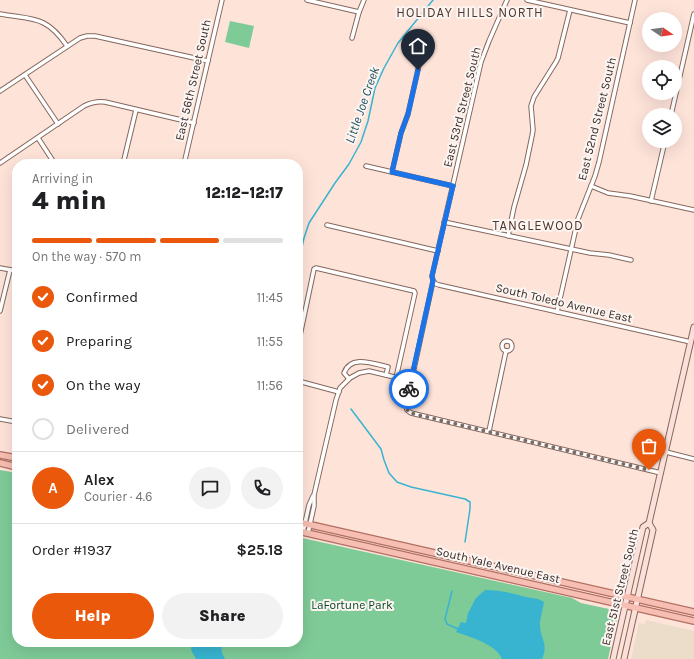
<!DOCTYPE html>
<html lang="en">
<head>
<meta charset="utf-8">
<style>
  :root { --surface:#fff; --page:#f2f2f2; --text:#202124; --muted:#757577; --line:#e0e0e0; --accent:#ea580c }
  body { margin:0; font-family:Karla,sans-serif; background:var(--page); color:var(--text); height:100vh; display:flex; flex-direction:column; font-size:15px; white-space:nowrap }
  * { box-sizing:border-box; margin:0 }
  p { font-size:13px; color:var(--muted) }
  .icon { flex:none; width:22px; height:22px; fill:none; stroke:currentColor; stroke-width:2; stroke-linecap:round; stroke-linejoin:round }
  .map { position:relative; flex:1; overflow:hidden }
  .panel { position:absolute; left:12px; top:159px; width:291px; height:488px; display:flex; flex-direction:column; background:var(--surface); border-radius:16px; box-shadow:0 4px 16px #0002 }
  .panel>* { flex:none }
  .needle { width:26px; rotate:103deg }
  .controls { position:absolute; left:642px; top:12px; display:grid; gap:8px }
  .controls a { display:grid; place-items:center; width:40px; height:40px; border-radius:50%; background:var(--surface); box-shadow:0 4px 16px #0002; font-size:20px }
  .pin { position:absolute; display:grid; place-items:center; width:34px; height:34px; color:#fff; margin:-41px -17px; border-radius:50% 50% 50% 0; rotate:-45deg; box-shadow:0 0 4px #0007 }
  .pin .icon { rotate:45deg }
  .courier { position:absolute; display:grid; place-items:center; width:40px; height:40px; margin:-20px; border:3px solid #1a73e8; border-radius:50%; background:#fff; color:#222; box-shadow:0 1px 5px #0007 }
  .summary em { font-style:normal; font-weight:800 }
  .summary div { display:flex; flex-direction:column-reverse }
  .summary { display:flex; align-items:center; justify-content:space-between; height:68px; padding:0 20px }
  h1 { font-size:26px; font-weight:800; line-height:30px }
  .bar { display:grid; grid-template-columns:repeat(4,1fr); gap:6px 4px; align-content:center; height:48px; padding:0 20px }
  .bar i { height:5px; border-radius:3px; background:var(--line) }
  .bar .selected { background:var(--accent) }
  .bar p { grid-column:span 4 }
  .line { display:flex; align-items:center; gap:10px; padding:0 20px; border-top:1px solid var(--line) }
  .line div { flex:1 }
  .round { display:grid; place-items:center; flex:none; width:42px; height:42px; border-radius:21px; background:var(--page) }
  ol { padding:0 20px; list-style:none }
  li { display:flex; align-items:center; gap:12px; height:44px }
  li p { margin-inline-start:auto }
  li .icon { padding:4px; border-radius:50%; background:var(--accent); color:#fff; stroke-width:4 }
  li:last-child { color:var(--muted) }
  li i { width:22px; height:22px; border:2px solid var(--line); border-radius:50% }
  .cta { display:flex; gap:8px; margin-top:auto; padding:8px 20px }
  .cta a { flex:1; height:46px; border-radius:24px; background:var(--accent); color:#fff; font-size:16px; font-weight:800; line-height:46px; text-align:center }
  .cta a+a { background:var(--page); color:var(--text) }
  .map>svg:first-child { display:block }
</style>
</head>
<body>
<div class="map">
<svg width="694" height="659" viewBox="0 0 694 659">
  <rect width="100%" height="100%" fill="#fee3d9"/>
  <polygon fill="#ebddca" points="646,620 694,631 694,659 631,659 639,623 645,624"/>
  <g fill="#7fcb98">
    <polygon points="230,21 254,26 249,48 225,42"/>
    <polygon points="0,470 17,473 17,642 298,642 298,537 572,598 581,603 609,609 617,619 608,659 0,659"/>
  </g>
  <g fill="#38b4d1">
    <path d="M485,590C500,590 512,593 526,597C534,599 536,597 544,602C543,609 540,618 540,625C540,639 549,643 542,659H502C496,644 470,637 456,632L461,622L466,623L468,613L476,598Z"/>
    <polygon points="192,642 221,642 222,653 225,659 196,659 191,650"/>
  </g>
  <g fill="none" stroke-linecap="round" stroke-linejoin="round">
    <g stroke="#38b4d1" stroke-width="1.5">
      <polyline points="298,265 304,238 309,223 335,183 349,164 361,142 368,121 375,88 384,68 398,43 433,0"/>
      <polyline points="351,409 381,449 384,460 389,473 397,482 411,487 465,499 470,502 470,509 465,542"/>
      <polyline points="452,591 445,619 447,624 458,629"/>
    </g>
    <defs>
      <g id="street">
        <polyline points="307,0 359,12"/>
        <polyline points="507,0 489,41 481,62 432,276 433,281 406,406 407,410 411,413 661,473"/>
        <polyline points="527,0 630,23"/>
        <path d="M0,14C33,20 46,15 67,46"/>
        <polyline points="352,38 359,12 364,0"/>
        <polyline points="25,75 58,124"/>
        <polyline points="0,91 80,38 87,36 95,36 208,61"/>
        <polyline points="671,115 694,14"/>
        <polyline points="38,138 55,164"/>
        <path d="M0,163L84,106C92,102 97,101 105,102L194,123"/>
        <polyline points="123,164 136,110"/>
        <polyline points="184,164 222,0"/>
        <polyline points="366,166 453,186"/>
        <polyline points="392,172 401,133 408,114 421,56"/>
        <polyline points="591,186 608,193 630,196 694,210"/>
        <polyline points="651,201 665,141"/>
        <polyline points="444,222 590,253 609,255 631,260"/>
        <polyline points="327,225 438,251"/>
        <polyline points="508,236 514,207 526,165 532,136 533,130 531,106 534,97 556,62 558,58 570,10"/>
        <polyline points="0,268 17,271"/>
        <polyline points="433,281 436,284 439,285 691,342"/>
        <polyline points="0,311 10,270"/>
        <polyline points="557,312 578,219 595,176 599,162 635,0"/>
        <circle cx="507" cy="346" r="5"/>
        <polyline points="298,345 314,269 316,268 414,291 415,293 396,378"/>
        <path d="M349,379L344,373C351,354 374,364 388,367L386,375"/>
        <polyline points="298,381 339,392"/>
        <polyline points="0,419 17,422"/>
        <polyline points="489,431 506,351"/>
        <polyline points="666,452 694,459"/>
        <polyline points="303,532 309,505 313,496"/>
        <polyline points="308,533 314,506 314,495 336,400 340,388 350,378 359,373 369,371 411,381"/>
      </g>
      <g id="secondary">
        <polyline points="613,659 643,527 649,523"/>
        <polyline points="624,659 653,530 649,523 694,327"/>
      </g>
      <g id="primary">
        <polyline points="0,455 17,458"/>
        <polyline points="0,463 17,467"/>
        <polyline points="298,522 694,612"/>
        <polyline points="298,531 694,621"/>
      </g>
    </defs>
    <use href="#street" stroke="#85685d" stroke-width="5.5"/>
    <use href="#secondary" stroke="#85685d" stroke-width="7"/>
    <use href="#primary" stroke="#b06f61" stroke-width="8"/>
    <use href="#street" stroke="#fff" stroke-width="3.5"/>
    <use href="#secondary" stroke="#fbdfd9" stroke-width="5"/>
    <use href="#primary" stroke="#f7beb3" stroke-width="5.5"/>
  </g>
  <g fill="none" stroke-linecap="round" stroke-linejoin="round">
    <path stroke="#7d6b65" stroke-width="4" stroke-dasharray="0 7.2" d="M409,389C407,398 403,407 410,413L649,470"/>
    <polyline stroke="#1a73e8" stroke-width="5" points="409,389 433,281 432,276 453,186 392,172 401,133 408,114 418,70"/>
  </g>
  <g text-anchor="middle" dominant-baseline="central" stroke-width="4" stroke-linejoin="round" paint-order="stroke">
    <g font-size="12" fill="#372b26" stroke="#fcf5f2">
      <text transform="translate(193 80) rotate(-77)">East 56th Street South</text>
      <text transform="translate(462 107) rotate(-76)">East 53rd Street South</text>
      <text transform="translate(597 119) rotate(-76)">East 52nd Street South</text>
      <text transform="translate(564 303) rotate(13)">South Toledo Avenue East</text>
      <text transform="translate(498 565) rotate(13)">South Yale Avenue East</text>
      <text transform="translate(620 587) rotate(-76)">East 51st Street South</text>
    </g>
    <g font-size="12" fill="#074926" stroke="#fcf5f2">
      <text x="352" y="605">LaFortune Park</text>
    </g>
    <g font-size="13" letter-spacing="1" fill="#4f352c" stroke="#fcf5f2">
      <text x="470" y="12">HOLIDAY HILLS NORTH</text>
      <text x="538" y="225">TANGLEWOOD</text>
    </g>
    <g font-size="13" font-style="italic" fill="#245663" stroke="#fcf5f2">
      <text transform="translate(362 105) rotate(-71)">Little Joe Creek</text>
    </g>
  </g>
</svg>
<div class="controls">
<a><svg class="needle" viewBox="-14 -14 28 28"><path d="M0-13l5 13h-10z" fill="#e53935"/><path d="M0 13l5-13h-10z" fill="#757577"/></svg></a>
<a><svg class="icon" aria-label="locate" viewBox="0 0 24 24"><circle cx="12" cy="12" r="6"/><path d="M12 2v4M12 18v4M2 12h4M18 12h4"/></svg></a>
<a><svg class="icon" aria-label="layers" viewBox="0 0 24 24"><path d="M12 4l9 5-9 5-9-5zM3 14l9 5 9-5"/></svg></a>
</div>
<div class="pin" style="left:649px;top:470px;background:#ea580c"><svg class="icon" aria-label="bag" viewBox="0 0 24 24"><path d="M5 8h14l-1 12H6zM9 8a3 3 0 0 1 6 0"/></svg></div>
<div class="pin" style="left:418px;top:70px;background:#1f2937"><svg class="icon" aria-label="home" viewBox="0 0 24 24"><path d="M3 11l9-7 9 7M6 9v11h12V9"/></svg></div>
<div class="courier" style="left:409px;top:389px"><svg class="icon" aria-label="bike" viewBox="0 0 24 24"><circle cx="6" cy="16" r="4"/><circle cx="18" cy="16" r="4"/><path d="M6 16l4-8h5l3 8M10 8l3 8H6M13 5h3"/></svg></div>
<section class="panel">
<div class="summary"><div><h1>4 min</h1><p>Arriving in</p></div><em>12:12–12:17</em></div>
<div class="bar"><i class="selected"></i><i class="selected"></i><i class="selected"></i><i></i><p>On the way · 570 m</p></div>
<ol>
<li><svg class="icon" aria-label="check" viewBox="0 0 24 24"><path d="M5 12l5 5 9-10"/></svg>Confirmed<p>11:45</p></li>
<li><svg class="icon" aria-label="check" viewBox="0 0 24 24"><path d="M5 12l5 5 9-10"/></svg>Preparing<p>11:55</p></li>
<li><svg class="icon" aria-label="check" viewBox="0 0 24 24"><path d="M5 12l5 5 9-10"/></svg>On the way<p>11:56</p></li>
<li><i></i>Delivered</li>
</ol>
<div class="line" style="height:72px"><b class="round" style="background:var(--accent);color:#fff">A</b><div><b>Alex</b><p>Courier · 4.6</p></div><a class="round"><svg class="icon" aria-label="chat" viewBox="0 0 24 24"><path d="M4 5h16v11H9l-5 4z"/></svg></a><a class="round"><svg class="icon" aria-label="phone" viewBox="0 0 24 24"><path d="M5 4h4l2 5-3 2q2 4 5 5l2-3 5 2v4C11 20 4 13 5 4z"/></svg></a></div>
<div class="line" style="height:52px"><div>Order #1937</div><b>$25.18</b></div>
<div class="cta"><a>Help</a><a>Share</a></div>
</section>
</div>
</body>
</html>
